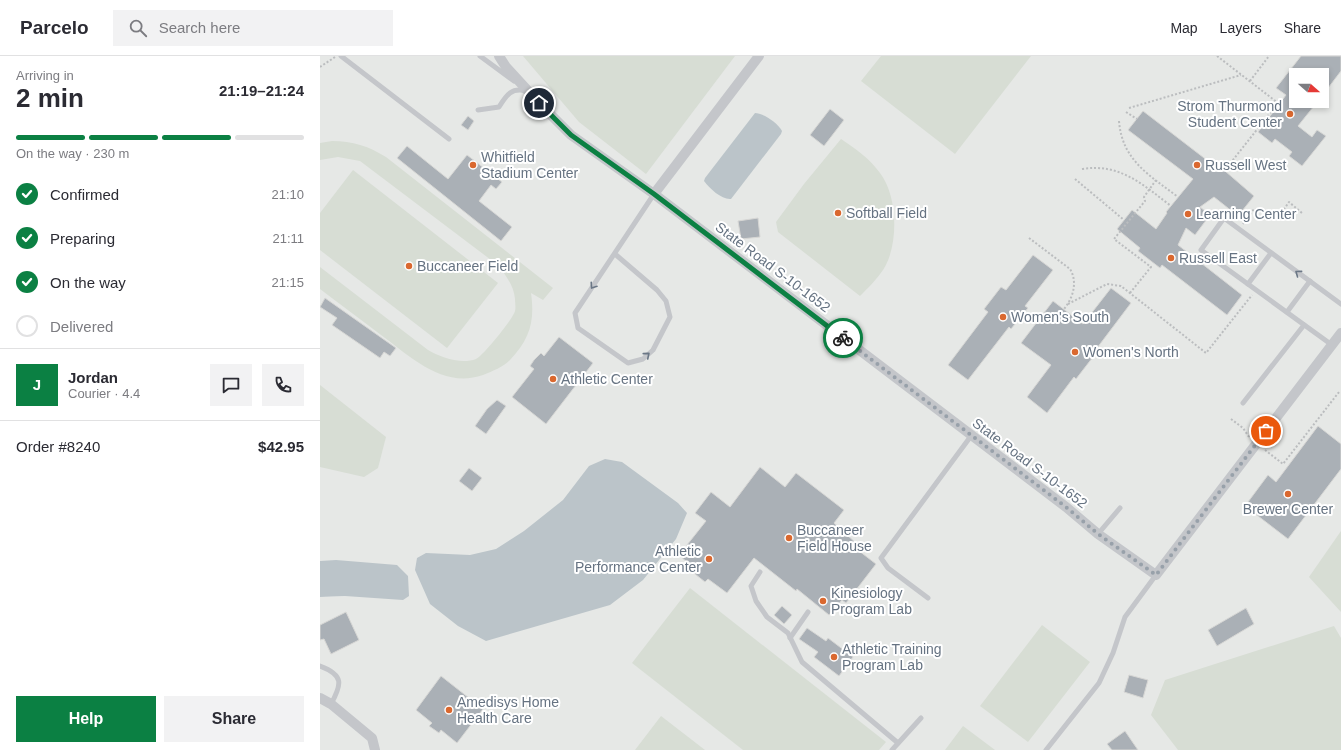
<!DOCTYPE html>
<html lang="en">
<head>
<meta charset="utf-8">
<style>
  :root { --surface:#fff; --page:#f2f2f3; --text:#2b2b33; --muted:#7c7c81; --line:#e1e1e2; --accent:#0b8043 }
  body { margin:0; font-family:Helvetica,sans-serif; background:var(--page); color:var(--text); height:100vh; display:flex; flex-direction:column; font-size:15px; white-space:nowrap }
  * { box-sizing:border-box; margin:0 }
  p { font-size:13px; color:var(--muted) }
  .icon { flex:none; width:22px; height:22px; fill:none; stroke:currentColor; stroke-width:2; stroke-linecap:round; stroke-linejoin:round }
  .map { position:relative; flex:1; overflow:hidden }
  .details { display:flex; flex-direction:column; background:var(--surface); width:320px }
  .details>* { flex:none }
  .needle { width:26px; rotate:111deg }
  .buttons { position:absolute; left:969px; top:12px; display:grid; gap:8px }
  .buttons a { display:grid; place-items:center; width:40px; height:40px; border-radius:0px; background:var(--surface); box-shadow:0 2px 6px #0003; font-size:20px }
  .pin { position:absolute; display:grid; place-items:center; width:34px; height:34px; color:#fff; margin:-17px; border:2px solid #fff; border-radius:50%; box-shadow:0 1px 4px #0007 }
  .courier { position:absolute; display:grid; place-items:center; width:40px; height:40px; margin:-20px; border:3px solid #0b8043; border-radius:50%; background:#fff; color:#222; box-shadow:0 1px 5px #0007 }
  .summary em { font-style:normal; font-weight:700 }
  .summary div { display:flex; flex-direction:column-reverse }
  .summary { display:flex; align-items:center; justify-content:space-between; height:68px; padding:0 16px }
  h1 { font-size:26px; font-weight:700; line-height:30px }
  .bar { display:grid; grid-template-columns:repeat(4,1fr); gap:6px 4px; align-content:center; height:48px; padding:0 16px }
  .bar i { height:5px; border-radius:3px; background:var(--line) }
  .bar .active { background:var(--accent) }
  .bar p { grid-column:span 4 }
  .line { display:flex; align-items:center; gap:10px; padding:0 16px; border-top:1px solid var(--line) }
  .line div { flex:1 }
  .round { display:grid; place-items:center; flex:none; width:42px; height:42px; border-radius:0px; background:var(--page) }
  ol { padding:0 16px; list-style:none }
  li { display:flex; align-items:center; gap:12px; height:44px }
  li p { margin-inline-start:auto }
  li .icon { padding:4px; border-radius:50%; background:var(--accent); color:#fff; stroke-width:4 }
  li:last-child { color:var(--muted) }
  li i { width:22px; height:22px; border:2px solid var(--line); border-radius:50% }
  .primary-button { display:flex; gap:8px; margin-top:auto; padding:8px 16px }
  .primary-button a { flex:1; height:46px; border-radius:0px; background:var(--accent); color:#fff; font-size:16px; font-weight:700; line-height:46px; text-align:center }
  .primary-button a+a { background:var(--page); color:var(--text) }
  header { display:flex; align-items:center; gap:24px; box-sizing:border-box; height:56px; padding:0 20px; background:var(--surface); border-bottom:1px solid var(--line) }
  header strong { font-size:19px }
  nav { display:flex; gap:22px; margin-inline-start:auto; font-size:14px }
  .search { width:280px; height:36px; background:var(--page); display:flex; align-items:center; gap:10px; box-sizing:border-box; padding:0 14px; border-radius:0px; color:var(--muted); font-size:15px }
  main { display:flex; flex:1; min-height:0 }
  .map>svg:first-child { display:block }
</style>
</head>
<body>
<header>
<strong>Parcelo</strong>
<div class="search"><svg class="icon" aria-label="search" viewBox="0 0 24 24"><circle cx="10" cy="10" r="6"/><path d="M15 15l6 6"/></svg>Search here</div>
<nav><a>Map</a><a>Layers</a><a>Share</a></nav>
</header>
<main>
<section class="details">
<div class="summary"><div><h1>2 min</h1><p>Arriving in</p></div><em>21:19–21:24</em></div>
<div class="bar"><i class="active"></i><i class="active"></i><i class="active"></i><i></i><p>On the way · 230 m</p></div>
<ol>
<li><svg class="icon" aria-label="check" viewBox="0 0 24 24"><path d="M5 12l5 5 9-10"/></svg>Confirmed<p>21:10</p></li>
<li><svg class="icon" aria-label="check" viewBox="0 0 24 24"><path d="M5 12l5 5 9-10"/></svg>Preparing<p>21:11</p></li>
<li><svg class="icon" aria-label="check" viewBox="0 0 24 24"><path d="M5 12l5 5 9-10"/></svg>On the way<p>21:15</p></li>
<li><i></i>Delivered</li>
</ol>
<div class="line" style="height:72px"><b class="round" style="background:var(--accent);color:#fff">J</b><div><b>Jordan</b><p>Courier · 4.4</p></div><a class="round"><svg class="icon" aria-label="chat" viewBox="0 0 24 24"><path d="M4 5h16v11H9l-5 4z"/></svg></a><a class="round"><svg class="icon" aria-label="phone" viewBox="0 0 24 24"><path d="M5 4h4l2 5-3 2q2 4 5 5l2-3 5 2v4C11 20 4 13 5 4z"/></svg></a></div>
<div class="line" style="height:52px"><div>Order #8240</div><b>$42.95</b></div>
<div class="primary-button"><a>Help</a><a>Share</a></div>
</section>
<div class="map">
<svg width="1021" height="694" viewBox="0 0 1021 694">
  <rect width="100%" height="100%" fill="#f6f6f3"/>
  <path fill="#e6e8e6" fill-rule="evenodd" d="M0,0H1021V694H0V541L25,540L0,516ZM976,19H1002V45H976Z"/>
  <g fill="#d7ddd4">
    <polygon points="203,0 415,0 326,118 259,66"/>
    <polygon points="561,0 711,0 635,98 541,25"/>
    <path d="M521,83C536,93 549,102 560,117C578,140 579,190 563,214C557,223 548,232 540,240L458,176L456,166L484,128Z"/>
    <path d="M12,85C33,85 48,90 66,101L233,232L223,244L211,237C215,265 210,283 190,304C183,311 173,315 163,319C123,333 91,301 61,279C41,264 20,248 0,233V211L108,294C120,301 141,309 156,303C163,300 193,263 195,255C196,252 195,246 195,243C194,230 186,220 179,210L40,105L18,101L0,104V87Z"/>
    <polygon points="33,114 178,227 127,292 0,194 0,157"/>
    <polygon points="0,329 66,381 58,412 44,421 0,411"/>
    <polygon points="1021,475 1021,556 989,521"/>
    <polygon points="370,532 566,686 559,694 423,694 312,607"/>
    <polygon points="722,569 770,606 708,686 660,650"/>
    <polygon points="1014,570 1021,582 1021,694 858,694 831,659 845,624"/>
    <polygon points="341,660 385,694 315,694"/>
    <polygon points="643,670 675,694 625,694"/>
  </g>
  <g fill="#bbc4c9">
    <path d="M435,57C443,57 458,67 462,75L461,78L411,143C402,144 390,133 384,125L385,122Z"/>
    <polygon points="285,403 302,406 358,447 367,457 356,483 323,524 290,549 166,585 138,570 110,548 95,514 97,502 106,497 150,499 176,493 204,475 243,444 269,410"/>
    <polygon points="16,504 77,509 88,520 89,540 83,544 25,540 0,541 0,505"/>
  </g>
  <g fill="#aab0b6" stroke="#d7d7d5">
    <polygon points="981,0 1021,0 1021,15 1002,40 1002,19 976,19 976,45 998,45 978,70 992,81 997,74 1006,80 982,110 969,100 972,96 955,83 952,87 938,76 966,39 956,32"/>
    <polygon points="510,53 524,64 504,90 490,79"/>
    <polygon points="823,55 888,105 890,102 934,140 918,160 894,141 880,151 890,159 875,179 866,172 858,189 922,239 907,259 842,209 840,212 818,195 820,192 797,173 812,154 836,173 847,157 846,156 873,123 808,74"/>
    <polygon points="148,60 154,65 148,74 141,69"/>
    <polygon points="87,90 128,123 147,99 182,126 176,133 171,129 159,145 192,171 181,185 77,102"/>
    <polygon points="438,162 440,181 421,183 418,165"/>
    <polygon points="713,199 733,214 705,250 708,252 691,273 689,271 648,324 628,309 668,256 664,253 681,231 686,234"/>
    <polygon points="791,232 811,247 771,300 773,301 756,323 754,321 727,357 707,341 731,309 701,287 733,245 763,268"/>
    <polygon points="5,242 76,292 70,300 64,296 60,302 12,269 17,262 0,251"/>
    <polygon points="239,281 273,307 226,368 192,341 214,313 210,310 214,304 221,297 224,300"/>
    <polygon points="177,344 186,350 166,378 155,370 167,353"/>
    <polygon points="998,370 1021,388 1021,413 968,483 925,450 948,419 956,426"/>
    <polygon points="440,411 465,431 476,417 524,454 514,467 537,488 534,491 556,508 526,547 522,544 509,559 477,533 476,535 434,502 407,537 388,523 385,526 365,510 368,507 359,499 386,465 375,457 391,436 410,451"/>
    <polygon points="149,412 162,422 152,435 139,425"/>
    <polygon points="462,550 472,559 464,568 454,559"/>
    <polygon points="926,552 934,568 897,590 888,574"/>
    <polygon points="26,556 39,584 11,598 4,583 0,584 0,569"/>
    <polygon points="487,572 506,585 508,582 533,601 519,620 494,601 498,596 479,583"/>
    <polygon points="809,619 828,624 823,642 804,636"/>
    <polygon points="121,620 163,653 137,687 121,674 119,677 109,670 112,667 96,654"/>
    <polygon points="805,675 818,694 792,694 787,688"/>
  </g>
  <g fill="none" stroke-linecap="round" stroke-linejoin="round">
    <g stroke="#bbbdbf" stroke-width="2" stroke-dasharray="2 2" stroke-linecap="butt">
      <polyline points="897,0 958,47 905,114"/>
      <polyline points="0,11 15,1"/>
      <polyline points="930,25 949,0"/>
      <polyline points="809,52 921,19"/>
      <polyline points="806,56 817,63"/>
      <path d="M799,65C802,104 829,119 858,141"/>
      <path d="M762,113C800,107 822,128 851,150"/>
      <polyline points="755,123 804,164"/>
      <polyline points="923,168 934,153 960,159 969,146 982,157"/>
      <path d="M709,182L750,213C758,226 753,242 744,253"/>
      <polyline points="810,237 831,211 794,183 825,145 824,141 836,124"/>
      <polyline points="748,248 787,228 801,230 886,297 932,239"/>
      <polyline points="911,363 923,372 929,381"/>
      <polyline points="945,394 963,408 1019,336"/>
    </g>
    <g stroke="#c4c6ca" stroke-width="5">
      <polyline points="21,0 129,83"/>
      <polyline points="160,0 194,25"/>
      <path d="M158,54L179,51C186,40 191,31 206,35"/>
      <polyline points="295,198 337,234 346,245 350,261 333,294 323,303 308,307 258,272 255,257 334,138"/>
      <polyline points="928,228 951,197"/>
      <polyline points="967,256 990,225"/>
      <polyline points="1012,289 881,194 904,162 1021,248"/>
      <polyline points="923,347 984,269"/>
      <polyline points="778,478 800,452"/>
      <polyline points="440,516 431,530 436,545 447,561 468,577 482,606 578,687"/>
      <polyline points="608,542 568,512 561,502 651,380"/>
      <polyline points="470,582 488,556"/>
      <path d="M0,610C24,619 22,628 11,648"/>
      <polyline points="572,694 601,662"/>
      <polyline points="726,694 779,627 793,597 805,561 836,519"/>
    </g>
    <g stroke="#c4c6ca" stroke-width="10">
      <polyline points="179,0 186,11 219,47 251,79 334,138 746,451 778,478 836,519 1021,277"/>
      <polyline points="334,138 439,0"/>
      <polyline points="0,642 11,648 52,682 55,694"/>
    </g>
  </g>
  <defs><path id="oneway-chevron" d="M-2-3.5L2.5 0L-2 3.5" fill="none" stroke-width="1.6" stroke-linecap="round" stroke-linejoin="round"/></defs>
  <g stroke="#6b7786">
    <use href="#oneway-chevron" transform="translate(978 217) rotate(-144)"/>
    <use href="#oneway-chevron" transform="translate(273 230) rotate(124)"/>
    <use href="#oneway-chevron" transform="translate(327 299) rotate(-40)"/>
  </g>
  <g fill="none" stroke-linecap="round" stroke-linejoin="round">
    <polyline stroke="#98a1aa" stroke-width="4" stroke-dasharray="0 7.2" points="523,282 746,451 778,478 836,519 946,375"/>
    <polyline stroke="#0b8043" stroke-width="5" points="219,47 251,79 334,138 523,282"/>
  </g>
  <g fill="#da682f" stroke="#fff" stroke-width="1.5">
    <circle cx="970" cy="58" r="4"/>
    <circle cx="153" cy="109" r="4"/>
    <circle cx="877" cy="109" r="4"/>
    <circle cx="518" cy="157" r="4"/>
    <circle cx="868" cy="158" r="4"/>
    <circle cx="851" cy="202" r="4"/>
    <circle cx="89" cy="210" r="4"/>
    <circle cx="683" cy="261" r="4"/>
    <circle cx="755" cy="296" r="4"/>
    <circle cx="233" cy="323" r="4"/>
    <circle cx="968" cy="438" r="4"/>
    <circle cx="469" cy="482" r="4"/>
    <circle cx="389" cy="503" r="4"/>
    <circle cx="503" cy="545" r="4"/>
    <circle cx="514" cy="601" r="4"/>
    <circle cx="129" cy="654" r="4"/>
  </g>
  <g text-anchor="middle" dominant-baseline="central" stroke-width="4" stroke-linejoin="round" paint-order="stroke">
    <g font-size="14" fill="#667382" stroke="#fff" text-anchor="start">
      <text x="962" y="50" text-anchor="end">Strom Thurmond<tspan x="962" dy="16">Student Center</tspan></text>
      <text x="161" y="101">Whitfield<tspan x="161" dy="16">Stadium Center</tspan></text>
      <text x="885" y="109">Russell West</text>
      <text x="526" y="157">Softball Field</text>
      <text x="876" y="158">Learning Center</text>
      <text x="859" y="202">Russell East</text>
      <text x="97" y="210">Buccaneer Field</text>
      <text x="691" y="261">Women's South</text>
      <text x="763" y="296">Women's North</text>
      <text x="241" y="323">Athletic Center</text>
      <text x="968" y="453" text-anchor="middle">Brewer Center</text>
      <text x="477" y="474">Buccaneer<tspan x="477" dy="16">Field House</tspan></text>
      <text x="381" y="495" text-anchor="end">Athletic<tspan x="381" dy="16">Performance Center</tspan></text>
      <text x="511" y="537">Kinesiology<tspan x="511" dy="16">Program Lab</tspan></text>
      <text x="522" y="593">Athletic Training<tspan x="522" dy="16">Program Lab</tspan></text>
      <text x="137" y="646">Amedisys Home<tspan x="137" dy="16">Health Care</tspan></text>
    </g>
    <g font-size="14" fill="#667382" stroke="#fff">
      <text transform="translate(453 211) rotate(37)">State Road S-10-1652</text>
      <text transform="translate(710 407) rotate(37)">State Road S-10-1652</text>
    </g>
  </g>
</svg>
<div class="buttons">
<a><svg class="needle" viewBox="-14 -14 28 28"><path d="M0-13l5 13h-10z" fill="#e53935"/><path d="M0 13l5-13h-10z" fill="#7c7c81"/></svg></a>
</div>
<div class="pin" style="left:946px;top:375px;background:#ea580c"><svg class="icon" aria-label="bag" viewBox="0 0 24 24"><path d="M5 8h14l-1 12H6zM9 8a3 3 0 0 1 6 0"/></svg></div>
<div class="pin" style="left:219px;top:47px;background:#1f2937"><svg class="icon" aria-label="home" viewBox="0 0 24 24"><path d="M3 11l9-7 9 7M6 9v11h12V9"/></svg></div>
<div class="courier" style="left:523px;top:282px"><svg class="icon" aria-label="bike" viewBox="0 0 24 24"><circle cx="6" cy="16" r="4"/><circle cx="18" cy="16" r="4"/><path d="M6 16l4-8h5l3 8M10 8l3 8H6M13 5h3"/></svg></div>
</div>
</main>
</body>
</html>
